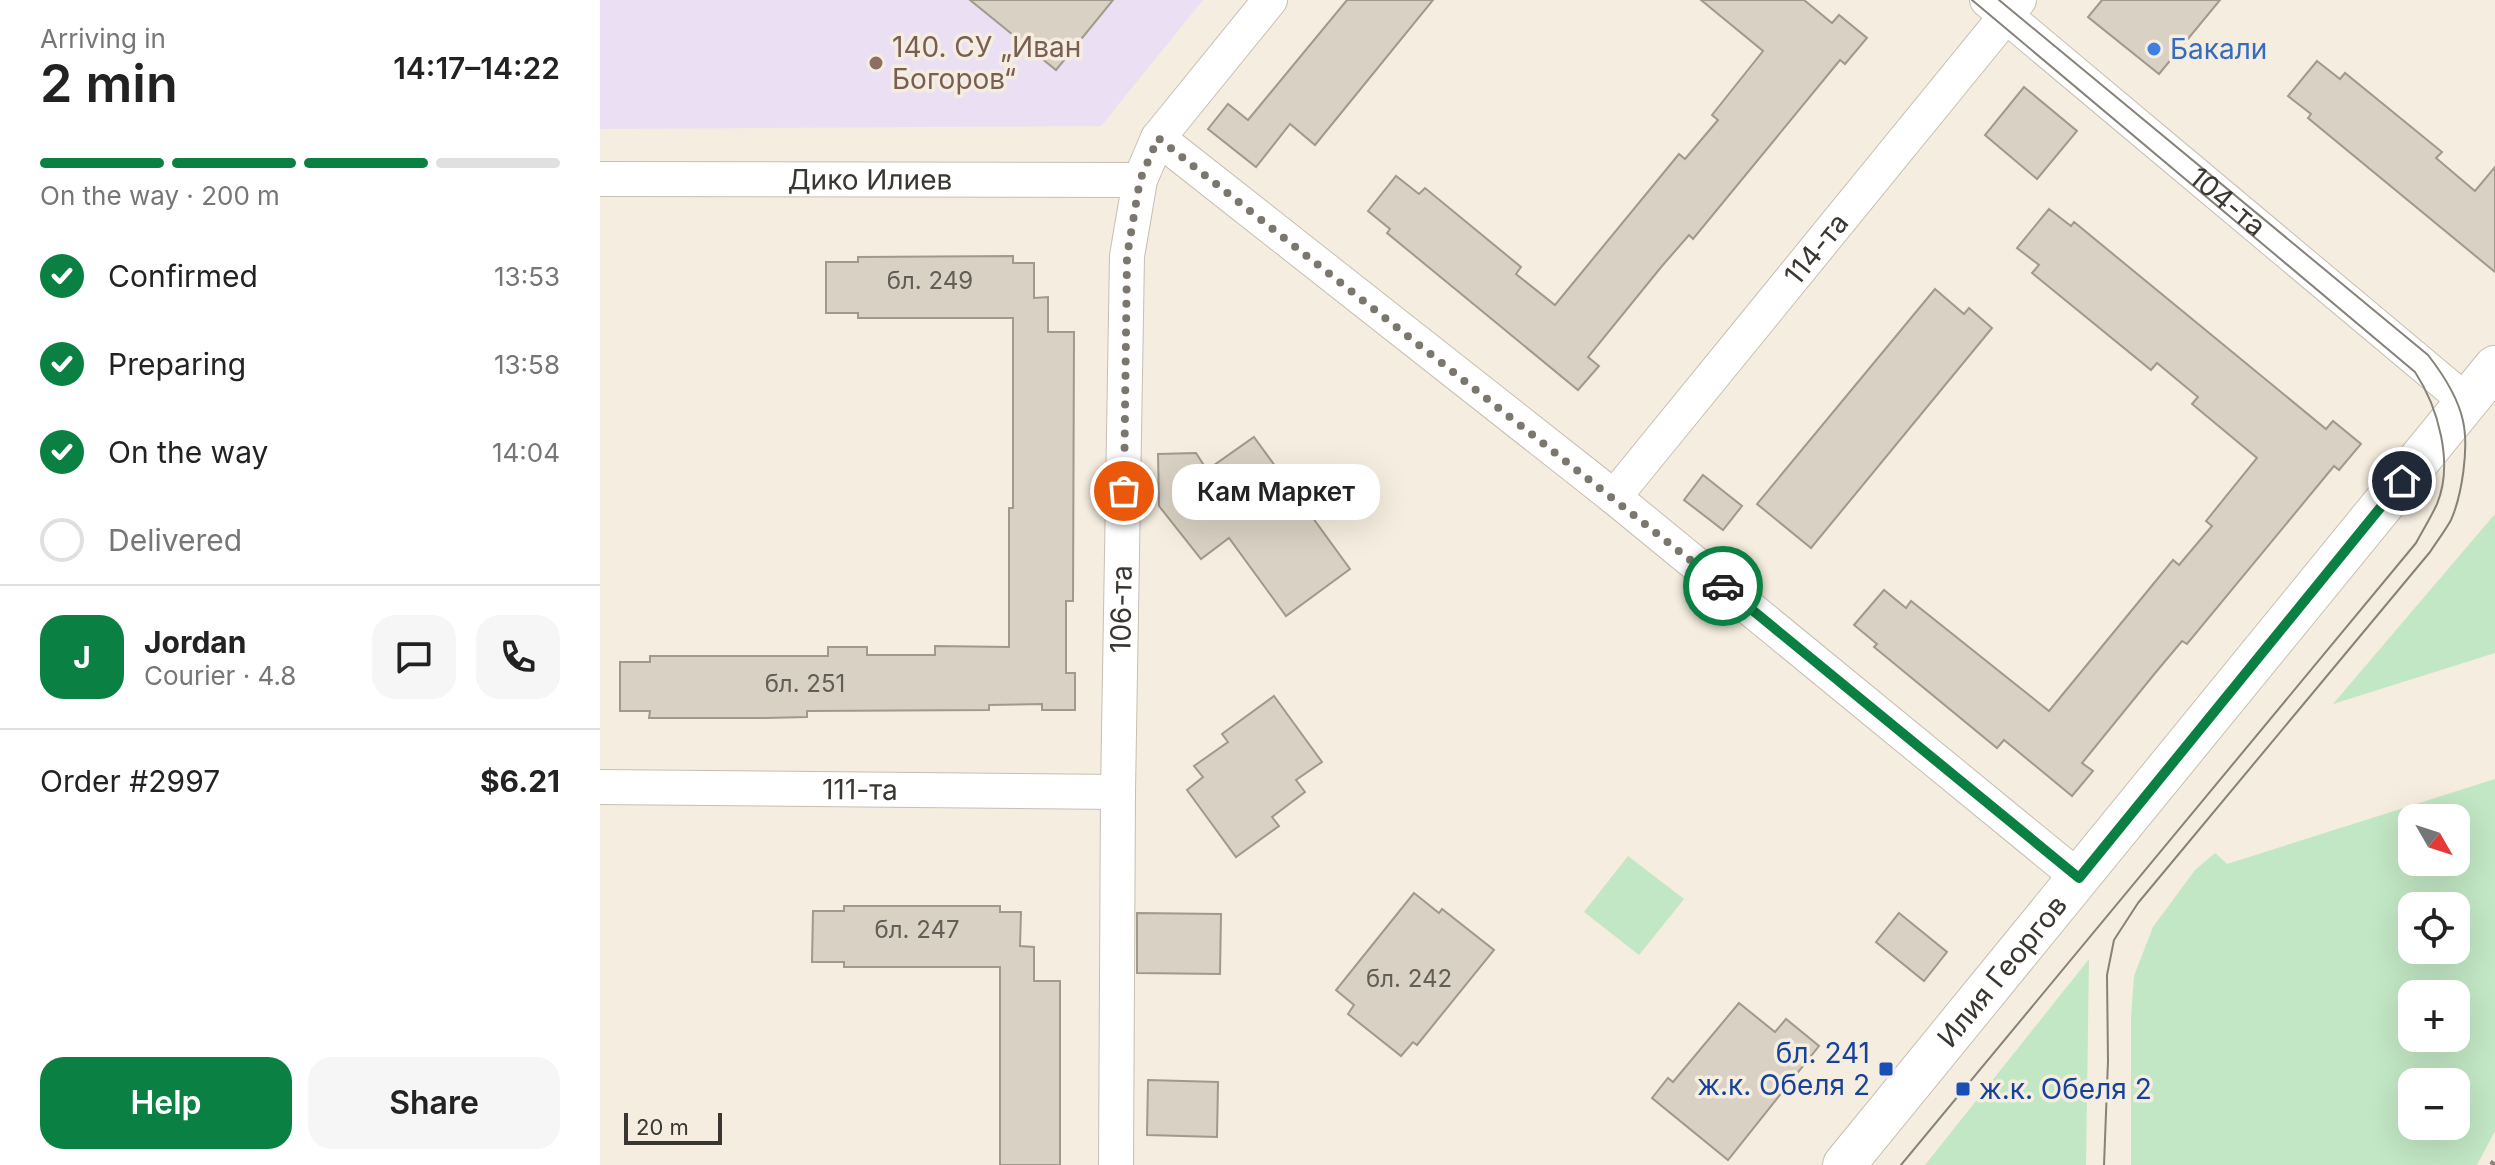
<!DOCTYPE html>
<html lang="en">
<head>
<meta charset="utf-8">
<style>
  :root { --surface:#fff; --page:#f6f6f6; --text:#222; --muted:#767676; --line:#e0e0e0; --accent:#0b8043 }
  body { margin:0; font-family:Inter,sans-serif; background:var(--page); color:var(--text); height:100vh; display:flex; flex-direction:column; font-size:30px; white-space:nowrap }
  * { box-sizing:border-box; margin:0 }
  p { font-size:26px; color:var(--muted) }
  .icon { flex:none; width:44px; height:44px; fill:none; stroke:currentColor; stroke-width:2; stroke-linecap:round; stroke-linejoin:round }
  .map { position:relative; flex:1; overflow:hidden }
  .sheet { display:flex; flex-direction:column; background:var(--surface); width:600px }
  .sheet>* { flex:none }
  .needle { width:52px; rotate:129deg }
  .fabs { position:absolute; left:1798px; top:804px; display:grid; gap:16px }
  .fabs a { display:grid; place-items:center; width:72px; height:72px; border-radius:16px; background:var(--surface); box-shadow:0 8px 32px #0002; font-size:40px }
  .scale { position:absolute; left:24px; bottom:20px; width:98px; box-sizing:border-box; padding-left:8px; border:4px solid #3a3631; border-top:0; font-size:22px; line-height:28px; white-space:nowrap; color:#3a3631; -webkit-text-stroke:6px #f5eddf; paint-order:stroke }
  .pin { position:absolute; display:grid; place-items:center; width:68px; height:68px; color:#fff; margin:-34px; border:4px solid #fff; border-radius:50%; box-shadow:0 2px 8px #0007 }
  .courier { position:absolute; display:grid; place-items:center; width:80px; height:80px; margin:-40px; border:6px solid #0b8043; border-radius:50%; background:#fff; color:#222; box-shadow:0 2px 10px #0007 }
  .bubble { position:absolute; height:56px; border-radius:24px; background:var(--surface); box-shadow:0 8px 32px #0002; font-size:26px; font-weight:600; line-height:56px; text-align:center }
  .overview em { font-style:normal; font-weight:600 }
  .overview div { display:flex; flex-direction:column-reverse }
  .overview { display:flex; align-items:center; justify-content:space-between; height:136px; padding:0 40px }
  h1 { font-size:52px; font-weight:600; line-height:60px }
  .bar { display:grid; grid-template-columns:repeat(4,1fr); gap:12px 8px; align-content:center; height:96px; padding:0 40px }
  .bar i { height:10px; border-radius:6px; background:var(--line) }
  .bar .active { background:var(--accent) }
  .bar p { grid-column:span 4 }
  .line { display:flex; align-items:center; gap:20px; padding:0 40px; border-top:2px solid var(--line) }
  .line div { flex:1 }
  .round { display:grid; place-items:center; flex:none; width:84px; height:84px; border-radius:24px; background:var(--page) }
  ol { padding:0 40px; list-style:none }
  li { display:flex; align-items:center; gap:24px; height:88px }
  li p { margin-inline-start:auto }
  li .icon { padding:8px; border-radius:50%; background:var(--accent); color:#fff; stroke-width:4 }
  li:last-child { color:var(--muted) }
  li i { width:44px; height:44px; border:4px solid var(--line); border-radius:50% }
  .button { display:flex; gap:16px; margin-top:auto; padding:16px 40px }
  .button a { flex:1; height:92px; border-radius:24px; background:var(--accent); color:#fff; font-size:32px; font-weight:600; line-height:92px; text-align:center }
  .button a+a { background:var(--page); color:var(--text) }
  main { display:flex; flex:1; min-height:0 }
  .map>svg:first-child { display:block }
</style>
</head>
<body>
<main>
<section class="sheet">
<div class="overview"><div><h1>2 min</h1><p>Arriving in</p></div><em>14:17–14:22</em></div>
<div class="bar"><i class="active"></i><i class="active"></i><i class="active"></i><i></i><p>On the way · 200 m</p></div>
<ol>
<li><svg class="icon" aria-label="check" viewBox="0 0 24 24"><path d="M5 12l5 5 9-10"/></svg>Confirmed<p>13:53</p></li>
<li><svg class="icon" aria-label="check" viewBox="0 0 24 24"><path d="M5 12l5 5 9-10"/></svg>Preparing<p>13:58</p></li>
<li><svg class="icon" aria-label="check" viewBox="0 0 24 24"><path d="M5 12l5 5 9-10"/></svg>On the way<p>14:04</p></li>
<li><i></i>Delivered</li>
</ol>
<div class="line" style="height:144px"><b class="round" style="background:var(--accent);color:#fff">J</b><div><b>Jordan</b><p>Courier · 4.8</p></div><a class="round"><svg class="icon" aria-label="chat" viewBox="0 0 24 24"><path d="M4 5h16v11H9l-5 4z"/></svg></a><a class="round"><svg class="icon" aria-label="phone" viewBox="0 0 24 24"><path d="M5 4h4l2 5-3 2q2 4 5 5l2-3 5 2v4C11 20 4 13 5 4z"/></svg></a></div>
<div class="line" style="height:104px"><div>Order #2997</div><b>$6.21</b></div>
<div class="button"><a>Help</a><a>Share</a></div>
</section>
<div class="map">
<svg width="1895" height="1165" viewBox="0 0 1895 1165">
  <rect width="100%" height="100%" fill="#f5eddf"/>
  <polygon fill="#ebdff3" points="0,0 603,0 501,126 0,129"/>
  <g fill="#c2e7c4" fill-rule="evenodd">
    <polygon points="1895,514 1895,653 1733,704"/>
    <path d="M1895,779V1131L1877,1165H1531V1018L1534,976L1553,927L1595,870L1615,853L1627,864ZM1856,818V862H1812V818ZM1856,906V950H1812V906ZM1812,994H1856V1038H1812ZM1812,1082H1856V1126H1812Z"/>
    <polygon points="1028,856 1084,899 1039,955 984,912"/>
    <polygon points="1489,959 1486,1165 1325,1165"/>
  </g>
  <g fill="#d9d1c3" stroke="#a0998c" stroke-width="2">
    <polygon points="370,0 513,0 456,70"/>
    <polygon points="747,0 833,0 715,145 690,124 656,167 608,129 628,104 648,120"/>
    <polygon points="1101,0 1204,0 1232,23 1239,15 1267,38 1245,64 1240,60 1093,239 1089,235 1062,266 988,357 999,366 978,390 787,233 790,229 768,211 796,176 819,194 825,188 921,267 916,274 955,305 1079,154 1085,159 1118,120 1112,115 1163,51"/>
    <polygon points="1502,0 1620,0 1559,74 1488,17"/>
    <polygon points="1717,61 1740,79 1745,73 1842,152 1836,158 1875,191 1895,167 1895,272 1708,118 1711,114 1688,96"/>
    <polygon points="1424,87 1477,131 1437,179 1385,135"/>
    <polygon points="1449,209 1471,226 1474,222 1726,429 1733,421 1761,444 1739,470 1734,466 1587,644 1582,641 1556,672 1482,763 1493,771 1472,796 1404,740 1397,748 1274,647 1277,644 1254,625 1284,590 1306,608 1311,601 1449,711 1573,560 1579,565 1612,526 1606,521 1657,458 1592,404 1598,397 1557,363 1551,370 1432,273 1439,265 1417,248"/>
    <polygon points="413,256 413,263 434,263 434,298 448,297 448,332 474,332 473,601 466,601 466,673 475,673 475,710 442,710 442,704 389,705 389,710 207,711 207,717 165,718 49,718 50,711 20,711 20,662 50,662 50,656 228,656 228,647 267,647 267,655 335,655 335,646 409,647 409,508 413,508 413,318 258,318 258,313 226,313 226,262 258,262 258,257"/>
    <polygon points="1335,289 1364,314 1369,308 1392,328 1211,548 1157,504"/>
    <polygon points="654,437 750,569 686,616 629,538 601,559 559,506 558,454 596,453 607,470"/>
    <polygon points="1103,475 1142,506 1123,530 1084,500"/>
    <polygon points="674,696 722,762 696,780 705,792 672,817 679,826 636,857 587,790 603,777 594,766 628,742 622,734"/>
    <polygon points="814,893 839,913 842,909 894,950 817,1045 813,1042 801,1056 748,1014 754,1005 736,990"/>
    <polygon points="244,906 400,906 400,912 421,912 420,946 434,947 434,981 460,981 460,1165 400,1165 400,967 244,967 244,962 212,962 213,911 244,911"/>
    <polygon points="537,913 621,914 620,974 537,973"/>
    <polygon points="1299,913 1347,952 1324,981 1276,942"/>
    <polygon points="1139,1003 1175,1032 1186,1019 1219,1046 1128,1160 1052,1098 1068,1078 1073,1082"/>
    <polygon points="548,1080 618,1082 617,1137 547,1135"/>
  </g>
  <g fill="none" stroke-linecap="round" stroke-linejoin="round">
    <defs>
      <g id="minor">
        <path id="s1" d="M1387,0L1867,402"/>
        <polyline points="558,138 1014,497 1479,878"/>
        <path id="s2" d="M0,179L540,180"/>
        <path id="s3" d="M1014,497L1419,0"/>
        <path id="s4" d="M0,787L518,792"/>
        <path id="s5" d="M516,1165L518,792L527,256L540,180L558,138L670,0"/>
      </g>
      <g id="tertiary">
        <path id="s6" d="M1244,1165L1895,367"/>
      </g>
    </defs>
    <use href="#minor" stroke="#c7bfb2" stroke-width="36"/>
    <use href="#tertiary" stroke="#c7bfb2" stroke-width="44"/>
    <use href="#minor" stroke="#fff" stroke-width="34"/>
    <use href="#tertiary" stroke="#fff" stroke-width="42"/>
    <g stroke="#878279" stroke-width="2">
      <path d="M1399,0L1828,355C1842,373 1858,397 1863,421C1869,448 1862,495 1851,520C1845,531 1837,541 1830,552L1538,903L1514,940L1507,975L1508,1061L1504,1165"/>
      <path d="M1301,1165L1816,543C1823,530 1831,517 1837,504C1854,463 1838,407 1815,372L1372,0"/>
    </g>
    <polyline stroke="#878279" stroke-width="6" stroke-dasharray="4 8" stroke-linecap="butt" points="1892,1165 1895,1160"/>
  </g>
  <g fill="none" stroke-linecap="round" stroke-linejoin="round">
    <polyline stroke="#7b766e" stroke-width="8" stroke-dasharray="0 14.4" points="524,491 527,256 540,180 558,138 1123,586"/>
    <polyline stroke="#0b8043" stroke-width="10" points="1123,586 1479,878 1802,481"/>
  </g>
  <circle fill="#3f7fe0" stroke="#f5eddf" stroke-width="3" cx="1554" cy="49" r="8"/>
  <circle fill="#8d6e63" stroke="#f5eddf" stroke-width="3" cx="276" cy="63" r="8"/>
  <g fill="#1a4fb4" stroke="#f5eddf" stroke-width="3">
    <rect x="1278" y="1061" width="16" height="16" rx="4"/>
    <rect x="1355" y="1081" width="16" height="16" rx="4"/>
  </g>
  <g text-anchor="middle" dominant-baseline="central" stroke-width="7" stroke-linejoin="round" paint-order="stroke">
    <g font-size="24" fill="#625d56">
      <text x="330" y="280">бл. 249</text>
      <text x="205" y="683">бл. 251</text>
      <text x="317" y="929">бл. 247</text>
      <text x="809" y="978">бл. 242</text>
    </g>
    <g font-size="28" fill="#785e54" stroke="#f5eddf" text-anchor="start">
      <text x="292" y="47">140. СУ „Иван<tspan x="292" dy="32">Богоров“</tspan></text>
    </g>
    <g font-size="28" fill="#366cbe" stroke="#f5eddf" text-anchor="start">
      <text x="1570" y="49">Бакали</text>
    </g>
    <g font-size="28" fill="#3a3631" stroke="#f5eddf">
      <text stroke="none"><textPath href="#s2" startOffset="270">Дико Илиев</textPath></text>
      <text stroke="none"><textPath href="#s1" startOffset="314">104-та</textPath></text>
      <text stroke="none"><textPath href="#s3" startOffset="320">114-та</textPath></text>
      <text stroke="none"><textPath href="#s5" startOffset="556">106-та</textPath></text>
      <text stroke="none"><textPath href="#s4" startOffset="260">111-та</textPath></text>
      <text stroke="none"><textPath href="#s6" startOffset="250">Илия Георгов</textPath></text>
    </g>
    <g font-size="28" fill="#164399" stroke="#f5eddf" text-anchor="end">
      <text x="1270" y="1053">бл. 241<tspan x="1270" dy="32">ж.к. Обеля 2</tspan></text>
      <text x="1379" y="1089" text-anchor="start">ж.к. Обеля 2</text>
    </g>
  </g>
</svg>
<div class="fabs">
<a><svg class="needle" viewBox="-14 -14 28 28"><path d="M0-13l5 13h-10z" fill="#e53935"/><path d="M0 13l5-13h-10z" fill="#767676"/></svg></a>
<a><svg class="icon" aria-label="locate" viewBox="0 0 24 24"><circle cx="12" cy="12" r="6"/><path d="M12 2v4M12 18v4M2 12h4M18 12h4"/></svg></a>
<a>+</a>
<a>−</a>
</div>
<div class="scale">20 m</div>
<div class="pin" style="left:524px;top:491px;background:#ea580c"><svg class="icon" aria-label="bag" viewBox="0 0 24 24"><path d="M5 8h14l-1 12H6zM9 8a3 3 0 0 1 6 0"/></svg></div>
<div class="pin" style="left:1802px;top:481px;background:#1f2937"><svg class="icon" aria-label="home" viewBox="0 0 24 24"><path d="M3 11l9-7 9 7M6 9v11h12V9"/></svg></div>
<div class="courier" style="left:1123px;top:586px"><svg class="icon" aria-label="car" viewBox="0 0 24 24"><path d="M5 17H2v-5l4-1 3-4h7l3 4 3 1v5h-3M9 17h6M6 11h13"/><circle cx="7" cy="17" r="2"/><circle cx="17" cy="17" r="2"/></svg></div>
<div class="bubble" style="left:572px;top:464px;width:208px">Кам Маркет</div>
</div>
</main>
</body>
</html>
